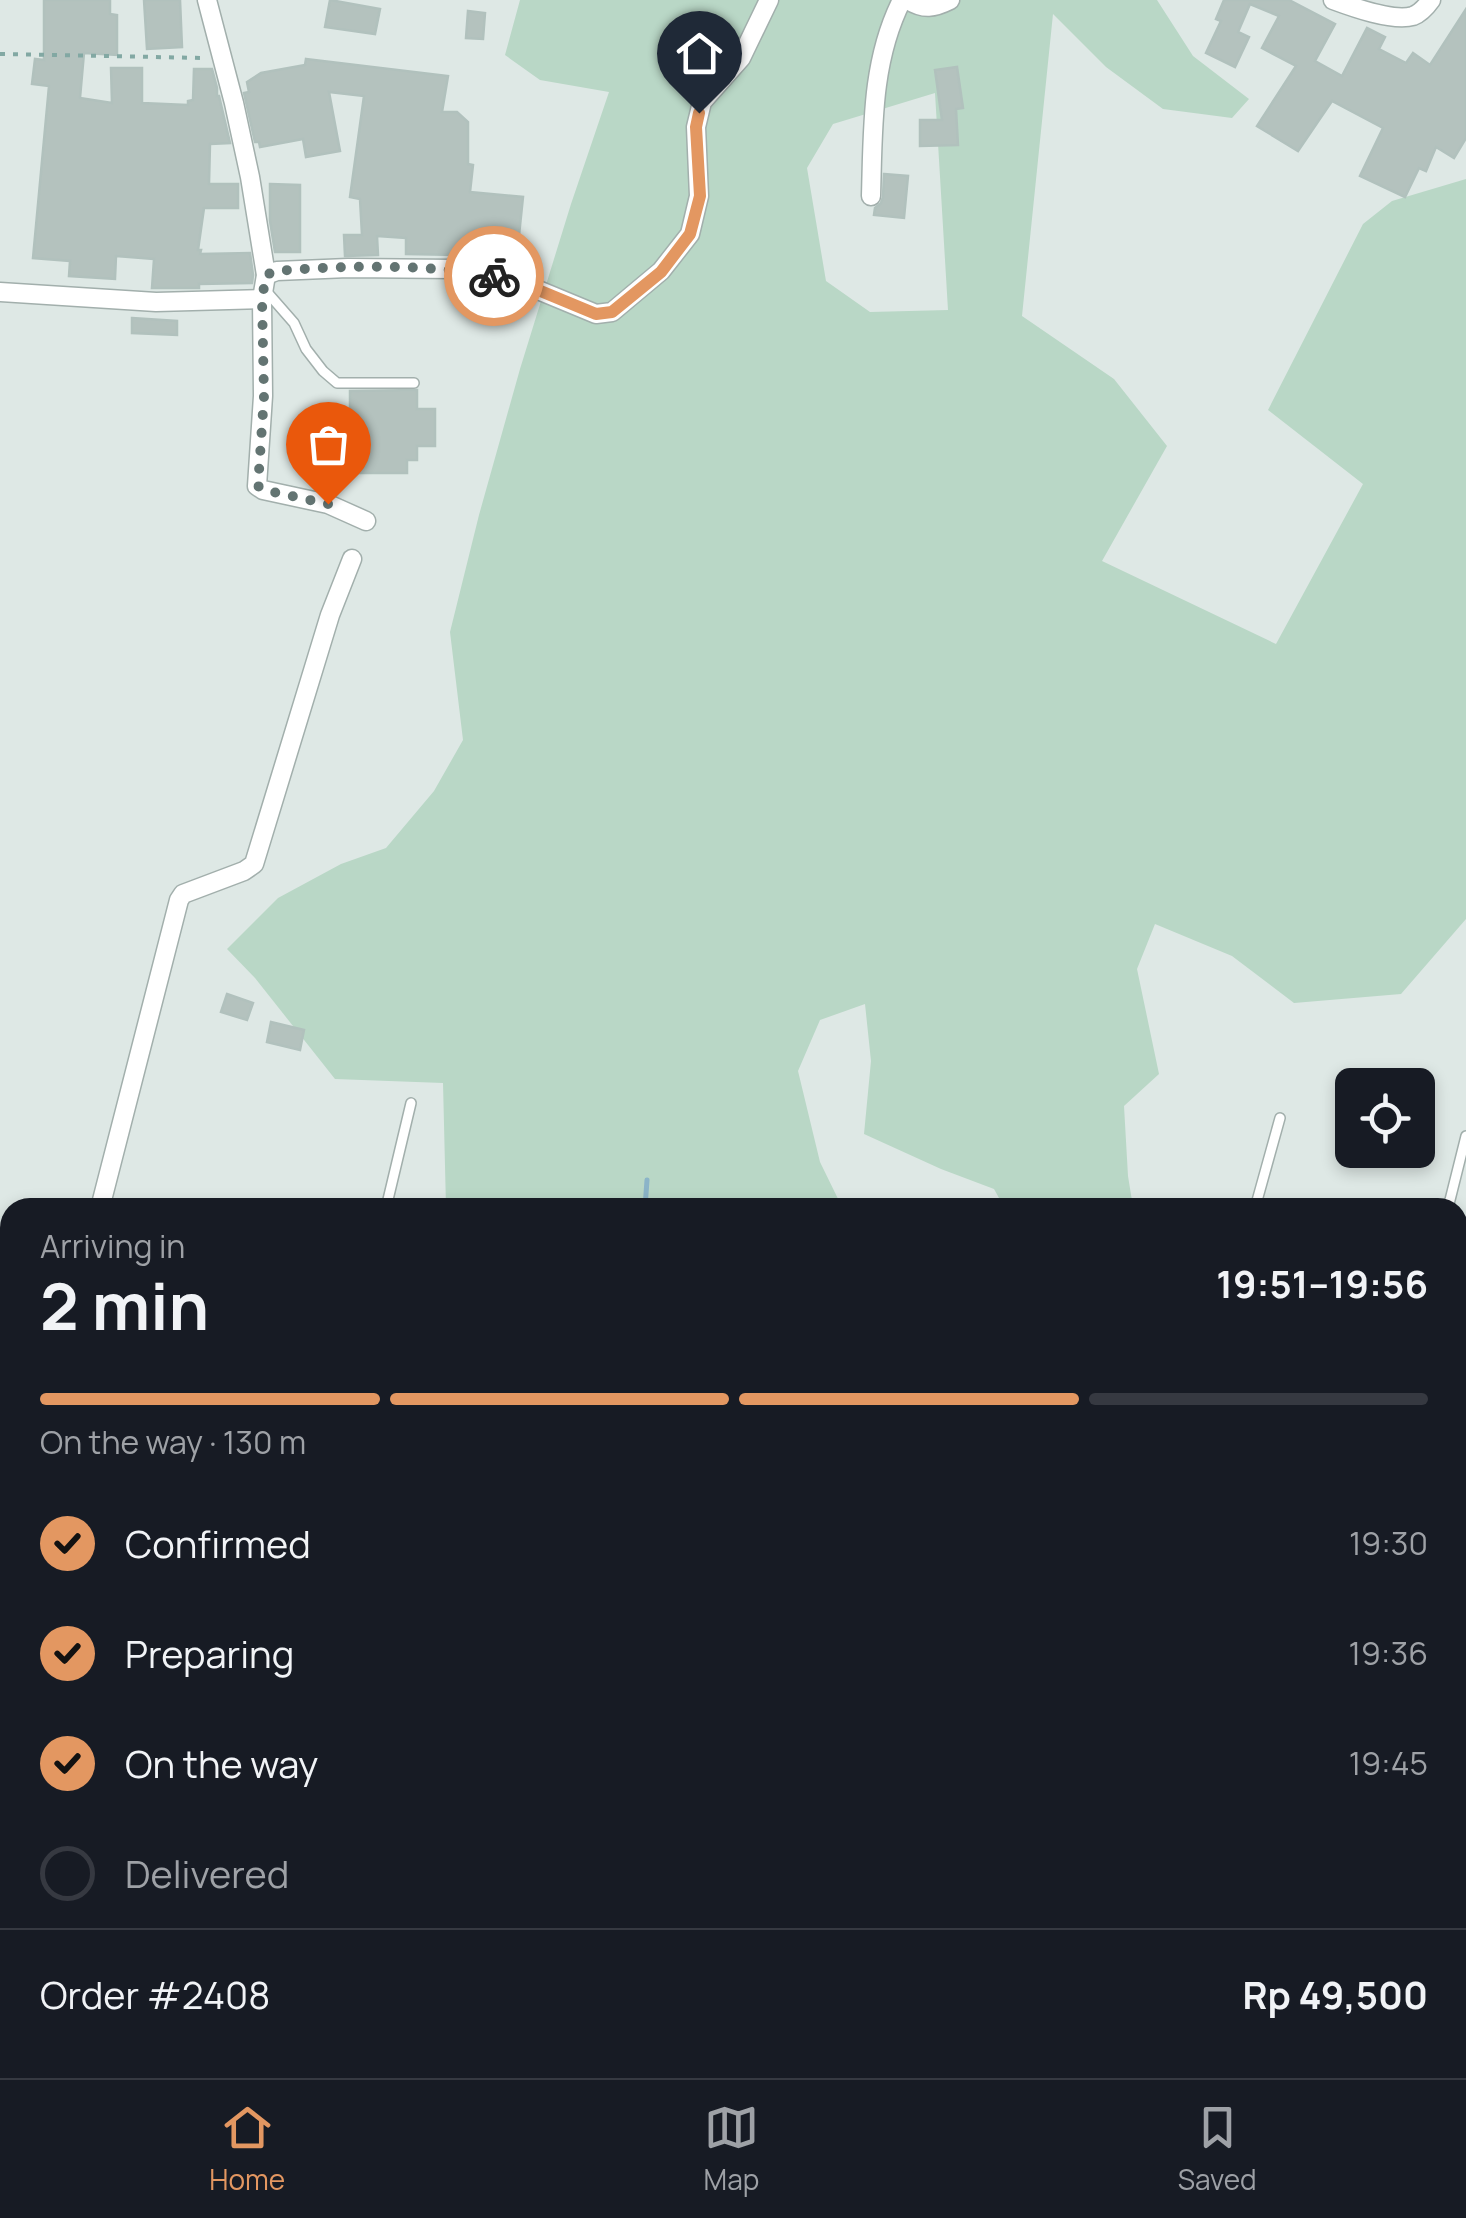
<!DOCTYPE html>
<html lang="en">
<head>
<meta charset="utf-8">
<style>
  :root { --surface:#171b24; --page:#242831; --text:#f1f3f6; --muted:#9ea1a6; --line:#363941; --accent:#e39761 }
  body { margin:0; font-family:Manrope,sans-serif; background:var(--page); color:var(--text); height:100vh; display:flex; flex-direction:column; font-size:38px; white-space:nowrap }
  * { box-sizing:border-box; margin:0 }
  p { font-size:32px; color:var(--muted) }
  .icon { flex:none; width:55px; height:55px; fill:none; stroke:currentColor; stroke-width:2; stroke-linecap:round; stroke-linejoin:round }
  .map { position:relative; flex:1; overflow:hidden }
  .sheet { position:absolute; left:0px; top:1198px; width:1468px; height:882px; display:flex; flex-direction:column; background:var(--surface); border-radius:30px 30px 0 0; box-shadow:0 5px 15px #0003 }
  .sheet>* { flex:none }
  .buttons { position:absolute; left:1335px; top:1068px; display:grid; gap:20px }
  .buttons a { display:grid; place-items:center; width:100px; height:100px; border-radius:15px; background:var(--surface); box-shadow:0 5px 15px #0003; font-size:50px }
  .pin { position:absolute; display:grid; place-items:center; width:85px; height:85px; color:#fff; margin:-102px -42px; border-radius:50% 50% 50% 0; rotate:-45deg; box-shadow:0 0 10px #0007 }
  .pin .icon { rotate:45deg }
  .courier { position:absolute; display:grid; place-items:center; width:100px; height:100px; margin:-50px; border:8px solid #e39761; border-radius:50%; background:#fff; color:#222; box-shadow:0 2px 12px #0007 }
  .summary em { font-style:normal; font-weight:700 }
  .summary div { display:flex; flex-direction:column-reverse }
  .summary { display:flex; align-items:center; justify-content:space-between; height:170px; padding:0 40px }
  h1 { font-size:65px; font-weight:700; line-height:75px }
  .bar { display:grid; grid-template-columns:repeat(4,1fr); gap:15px 10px; align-content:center; height:120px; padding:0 40px }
  .bar i { height:12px; border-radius:8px; background:var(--line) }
  .bar .current { background:var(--accent) }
  .bar p { grid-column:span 4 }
  .line { display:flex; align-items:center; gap:25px; padding:0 40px; border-top:2px solid var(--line) }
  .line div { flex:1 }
  ol { padding:0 40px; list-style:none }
  li { display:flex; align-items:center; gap:30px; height:110px }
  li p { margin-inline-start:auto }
  li .icon { padding:10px; border-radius:50%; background:var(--accent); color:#111; stroke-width:4 }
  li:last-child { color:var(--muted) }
  li i { width:55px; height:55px; border:5px solid var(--line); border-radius:50% }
  .dock { display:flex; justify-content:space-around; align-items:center; height:140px; border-top:2px solid var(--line); background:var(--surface); font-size:28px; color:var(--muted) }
  .dock a { display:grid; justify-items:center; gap:5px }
  .dock .current { color:var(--accent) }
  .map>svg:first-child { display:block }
</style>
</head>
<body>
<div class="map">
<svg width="1466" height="2078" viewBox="0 0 1466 2078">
  <rect width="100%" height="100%" fill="#dee8e5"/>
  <g fill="#b9d7c6" fill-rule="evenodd">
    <path d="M520,0H1157L1193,56L1249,99L1232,118L1163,109L1106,67L1053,14L1022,316L1114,379L1167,446L1102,561L1276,644L1363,484L1268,410L1363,224L1392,201L1466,179V919L1401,994L1294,1003L1232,956L1155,924L1137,969L1159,1074L1124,1106L1128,1176L1133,1207H1004L994,1189L941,1169L864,1134L871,1061L865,1004L820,1020L798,1071L820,1162L842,1207H446L443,1083L335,1079L255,978L227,949L278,898L341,864L386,848L434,791L463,740L450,632L479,515L520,369L571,204L609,92L540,80L505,55ZM935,93L948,310L870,312L826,281L807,168L833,124Z"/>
    <polygon points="122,2070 777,2070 780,2078 114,2078"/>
  </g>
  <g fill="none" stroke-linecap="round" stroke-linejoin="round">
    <g stroke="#8bb4c8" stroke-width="5">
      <polyline points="645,1208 647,1180"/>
      <polyline points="524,2070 527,2078"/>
    </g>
  </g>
  <g fill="#b4c2be" stroke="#b1c1bd" stroke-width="2.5">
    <polygon points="44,0 110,0 110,14 117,15 117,55 84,53 80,98 112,103 111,68 142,68 142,103 188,105 188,101 193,100 194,69 212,69 217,88 217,96 219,96 230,143 210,144 209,184 238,184 238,208 204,208 198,250 201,250 200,254 250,253 253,275 252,283 199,284 199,288 152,288 154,259 116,256 115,279 69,276 70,261 33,258 49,86 32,84 35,59 44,60"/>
    <polygon points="144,0 180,0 182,47 147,49"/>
    <polygon points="330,0 380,9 375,34 325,27"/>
    <polygon points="1224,0 1289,0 1335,24 1315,61 1342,76 1367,28 1385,37 1379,49 1406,63 1413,53 1430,65 1466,9 1466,138 1454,158 1436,147 1426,171 1419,168 1405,197 1360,176 1383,128 1332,101 1298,151 1257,126 1296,66 1262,48 1279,16 1250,4 1238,32 1249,37 1235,67 1206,53 1221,21 1216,19"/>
    <polygon points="468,11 485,13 483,39 466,38"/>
    <polygon points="306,59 448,76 442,112 457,112 468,122 468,164 473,165 470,192 523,197 518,245 493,242 488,253 459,250 458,255 406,254 406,238 377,236 378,255 345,256 344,235 362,235 360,199 350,197 364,96 329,92 340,151 306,157 303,139 260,147 259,142 255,142 244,93 249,92 247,82 261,73 305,65"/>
    <polygon points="957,67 963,108 956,109 958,145 920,146 920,120 942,120 935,70"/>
    <polygon points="884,174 908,176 904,218 874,215 875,208 881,203 883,197"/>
    <polygon points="270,184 300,185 300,252 275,252 270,221"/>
    <polygon points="132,318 177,321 177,335 132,333"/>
    <polygon points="417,390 417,409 435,409 435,446 417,446 417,460 407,460 407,473 357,473 357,438 350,438 350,391"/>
    <polygon points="227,994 253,1003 247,1020 221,1012"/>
    <polygon points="271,1022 304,1030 300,1050 267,1042"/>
  </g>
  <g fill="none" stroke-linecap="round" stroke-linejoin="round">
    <defs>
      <g id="lane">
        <polyline points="266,291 294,323 306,349 323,371 337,383 414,383"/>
        <polyline points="386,1208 411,1103"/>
        <polyline points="1255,1208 1280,1118"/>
        <polyline points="1448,1208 1466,1136"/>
      </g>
      <g id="street">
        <polyline points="207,0 234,103 250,177 266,275 262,299 263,396 257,486 263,490 328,504 366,521"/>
        <path d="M908,0C924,10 934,8 950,0"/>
        <path d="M1333,0C1352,7 1393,22 1413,16C1421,13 1426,7 1431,0"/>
        <path d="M871,196C873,129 871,61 902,0"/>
        <polyline points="266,275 277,271 348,268 455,269 514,280 596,314 612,312 661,271 690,234 699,196 696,127 702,102 741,58 769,0"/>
        <polyline points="0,292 156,302 262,299"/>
        <polyline points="100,1208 179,900 183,894 244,871 254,864 330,615 352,559"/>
        <polyline points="0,1340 10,1342"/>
        <polyline points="0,1631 10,1633"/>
        <polyline points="1458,1679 1466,1682"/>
        <polyline points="1458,1693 1466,1695"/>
        <polyline points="1458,1711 1466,1714"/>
        <polyline points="1458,1727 1466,1730"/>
        <polyline points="0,1771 10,1774"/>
        <polyline points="0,1851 10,1821"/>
        <polyline points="1458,1921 1466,1923"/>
        <polyline points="816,2070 822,2078"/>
        <polyline points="164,2078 186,2070"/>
        <polyline points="223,2078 257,2070"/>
        <polyline points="1185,2078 1190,2070"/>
      </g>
    </defs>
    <use href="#lane" stroke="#a2afac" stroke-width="12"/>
    <use href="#street" stroke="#a2afac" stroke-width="21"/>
    <polyline stroke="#82a8a3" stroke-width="4" stroke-dasharray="5 8" stroke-linecap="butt" points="0,54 206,58"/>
    <use href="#lane" stroke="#fff" stroke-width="9"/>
    <use href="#street" stroke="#fff" stroke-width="18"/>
  </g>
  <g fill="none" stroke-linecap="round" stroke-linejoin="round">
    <path stroke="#637472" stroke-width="10" stroke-dasharray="0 18" d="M328,504L264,490L258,486L264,396L262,299L266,275L276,271C348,265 423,264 494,276"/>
    <polyline stroke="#e39761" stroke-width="12" points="494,276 514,280 596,314 612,312 661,272 690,234 700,196 696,127 699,113"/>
  </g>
</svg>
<div class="buttons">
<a><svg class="icon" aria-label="locate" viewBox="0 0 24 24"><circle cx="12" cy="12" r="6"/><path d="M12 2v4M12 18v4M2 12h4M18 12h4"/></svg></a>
</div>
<div class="pin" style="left:328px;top:504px;background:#ea580c"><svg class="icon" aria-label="bag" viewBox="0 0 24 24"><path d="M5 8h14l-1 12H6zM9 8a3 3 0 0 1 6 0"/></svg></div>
<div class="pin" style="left:699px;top:113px;background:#1f2937"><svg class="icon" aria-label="home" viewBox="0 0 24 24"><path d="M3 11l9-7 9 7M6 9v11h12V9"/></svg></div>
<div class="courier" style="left:494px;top:276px"><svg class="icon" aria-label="bike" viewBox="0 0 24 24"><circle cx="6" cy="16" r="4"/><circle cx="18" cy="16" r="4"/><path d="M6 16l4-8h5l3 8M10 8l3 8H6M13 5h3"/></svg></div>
<section class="sheet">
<div class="summary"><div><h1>2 min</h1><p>Arriving in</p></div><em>19:51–19:56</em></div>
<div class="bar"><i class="current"></i><i class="current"></i><i class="current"></i><i></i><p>On the way · 130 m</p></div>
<ol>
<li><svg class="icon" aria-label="check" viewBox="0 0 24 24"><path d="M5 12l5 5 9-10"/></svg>Confirmed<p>19:30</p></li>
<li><svg class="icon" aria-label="check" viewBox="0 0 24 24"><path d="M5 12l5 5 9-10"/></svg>Preparing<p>19:36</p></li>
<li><svg class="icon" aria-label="check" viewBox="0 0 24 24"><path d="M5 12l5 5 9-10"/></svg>On the way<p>19:45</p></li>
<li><i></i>Delivered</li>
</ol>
<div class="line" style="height:130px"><div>Order #2408</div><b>Rp 49,500</b></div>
</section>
</div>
<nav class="dock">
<a class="current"><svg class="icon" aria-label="home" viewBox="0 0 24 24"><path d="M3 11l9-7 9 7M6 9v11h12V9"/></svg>Home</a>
<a><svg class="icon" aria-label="map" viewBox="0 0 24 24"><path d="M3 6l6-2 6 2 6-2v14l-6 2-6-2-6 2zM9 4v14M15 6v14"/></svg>Map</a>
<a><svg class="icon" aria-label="saved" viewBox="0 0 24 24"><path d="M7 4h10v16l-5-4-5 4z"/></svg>Saved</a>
</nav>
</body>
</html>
